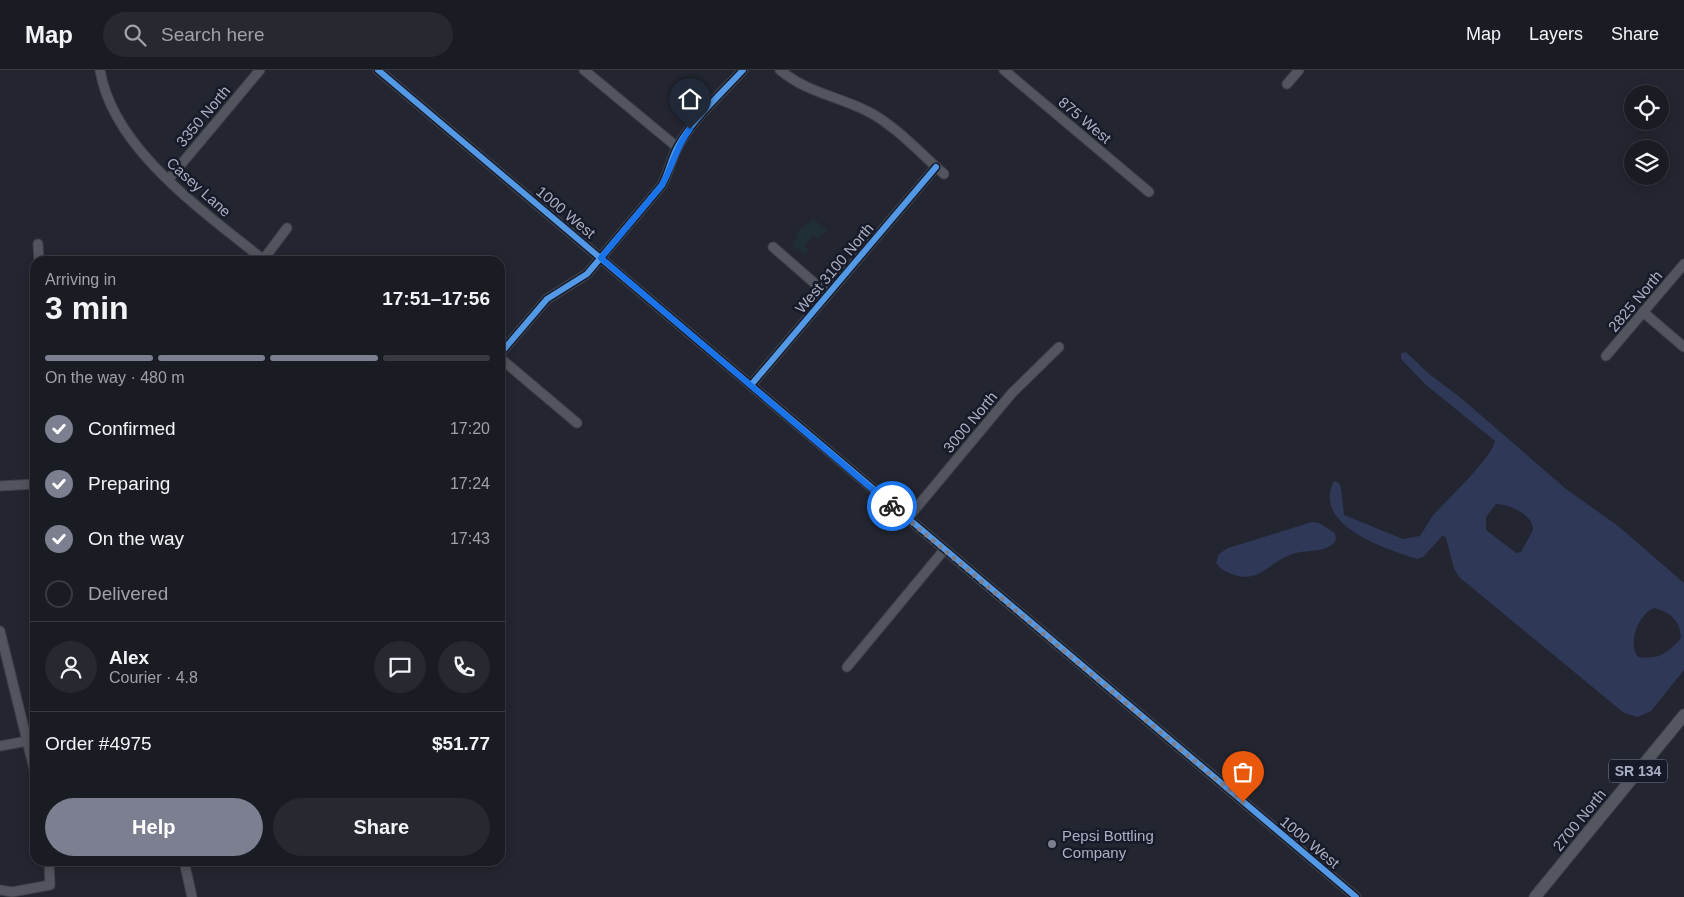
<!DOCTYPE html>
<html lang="en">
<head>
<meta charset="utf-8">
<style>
  :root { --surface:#1a1c24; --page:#272931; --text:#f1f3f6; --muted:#9fa1a6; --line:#383a41; --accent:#7b7f90 }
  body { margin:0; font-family:Helvetica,sans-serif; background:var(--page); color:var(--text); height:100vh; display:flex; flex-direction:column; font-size:19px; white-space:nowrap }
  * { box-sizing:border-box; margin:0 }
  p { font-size:16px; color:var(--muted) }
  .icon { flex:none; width:28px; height:28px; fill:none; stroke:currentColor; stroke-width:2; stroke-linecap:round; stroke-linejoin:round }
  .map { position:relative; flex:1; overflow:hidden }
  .drawer { position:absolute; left:30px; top:186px; width:475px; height:610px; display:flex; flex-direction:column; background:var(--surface); border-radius:15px; box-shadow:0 2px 12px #0003,0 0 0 1px var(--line) }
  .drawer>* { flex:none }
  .tools { position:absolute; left:1624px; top:15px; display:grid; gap:10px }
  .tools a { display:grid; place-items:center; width:45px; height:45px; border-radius:50%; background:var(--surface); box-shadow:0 2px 12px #0003,0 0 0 1px var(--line); font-size:25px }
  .pin { position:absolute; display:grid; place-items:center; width:42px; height:42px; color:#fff; margin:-51px -21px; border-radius:50% 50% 50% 0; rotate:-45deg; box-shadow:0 0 5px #0007 }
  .pin .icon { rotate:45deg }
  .courier { position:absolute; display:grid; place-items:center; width:50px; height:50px; margin:-25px; border:4px solid #1a73e8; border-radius:50%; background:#fff; color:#222; box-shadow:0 1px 6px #0007 }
  .headline em { font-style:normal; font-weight:700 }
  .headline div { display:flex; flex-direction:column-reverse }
  .headline { display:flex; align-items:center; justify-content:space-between; height:85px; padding:0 15px }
  h1 { font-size:32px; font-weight:700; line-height:38px }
  .bar { display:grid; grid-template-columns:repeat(4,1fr); gap:8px 5px; align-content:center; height:60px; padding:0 15px }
  .bar i { height:6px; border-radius:4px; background:var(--line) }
  .bar .active { background:var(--accent) }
  .bar p { grid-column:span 4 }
  .line { display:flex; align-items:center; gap:12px; padding:0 15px; border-top:1px solid var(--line) }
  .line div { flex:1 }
  .round { display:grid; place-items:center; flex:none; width:52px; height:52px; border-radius:26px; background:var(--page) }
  ol { padding:0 15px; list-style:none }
  li { display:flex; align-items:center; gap:15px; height:55px }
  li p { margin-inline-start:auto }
  li .icon { padding:5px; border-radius:50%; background:var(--accent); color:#fff; stroke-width:4 }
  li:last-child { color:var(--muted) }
  li i { width:28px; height:28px; border:2px solid var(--line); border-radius:50% }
  .cta { display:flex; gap:10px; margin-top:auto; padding:10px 15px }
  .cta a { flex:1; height:58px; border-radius:30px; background:var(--accent); color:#fff; font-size:20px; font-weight:700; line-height:58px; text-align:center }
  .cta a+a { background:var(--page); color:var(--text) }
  header { display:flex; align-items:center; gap:30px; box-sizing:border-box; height:70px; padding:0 25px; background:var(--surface); border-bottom:1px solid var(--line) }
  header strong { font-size:24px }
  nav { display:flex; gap:28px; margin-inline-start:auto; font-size:18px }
  .search { width:350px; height:45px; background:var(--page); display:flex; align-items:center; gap:12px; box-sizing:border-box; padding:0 18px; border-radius:28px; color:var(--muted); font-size:19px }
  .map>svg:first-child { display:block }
</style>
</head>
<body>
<header>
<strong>Map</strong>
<div class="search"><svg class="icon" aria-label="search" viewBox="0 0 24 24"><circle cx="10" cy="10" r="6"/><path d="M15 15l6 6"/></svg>Search here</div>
<nav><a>Map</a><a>Layers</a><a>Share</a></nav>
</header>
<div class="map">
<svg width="1684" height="827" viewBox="0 0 1684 827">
  <rect width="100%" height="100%" fill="#232630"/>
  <polygon fill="#202e35" points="813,149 827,160 818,169 813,165 804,176 808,180 802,188 804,184 798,178 795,181 792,172 798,168 796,163"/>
  <g fill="#303858" fill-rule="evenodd">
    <path d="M1406,282L1429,304L1461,328L1566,419L1618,456L1684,513V600L1651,641L1638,647L1624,643L1459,507L1454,498L1446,468L1443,465L1423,487L1417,489C1387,479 1311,456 1334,411L1338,412L1341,417L1344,445L1403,469L1420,466C1425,459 1429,450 1435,443C1449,428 1491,389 1495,371L1425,314L1401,289V283ZM1496,434C1509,434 1534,445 1533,460L1521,482L1516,483L1486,460V447ZM1655,538C1671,543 1680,550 1681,568C1668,583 1659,590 1638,587C1627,574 1639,542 1655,538Z"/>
    <path d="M1312,452L1319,453L1335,463L1336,470C1326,485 1305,478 1290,485C1270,492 1259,513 1235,505C1227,503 1221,499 1216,493L1219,484L1228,478Z"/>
  </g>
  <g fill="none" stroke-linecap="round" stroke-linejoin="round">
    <defs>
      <g id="minor">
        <path d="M100,0C113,80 206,143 265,191"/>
        <polyline points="378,0 1356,827"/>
        <polyline points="584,0 677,77"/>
        <path d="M780,0C806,22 837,26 867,41C895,55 920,83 944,104"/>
        <polyline points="1004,0 1149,122"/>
        <polyline points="1287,14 1299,0"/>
        <polyline points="168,110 260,0"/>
        <polyline points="38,174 39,191"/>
        <polyline points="773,177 827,224"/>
        <polyline points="263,190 287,158"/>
        <polyline points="1643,242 1684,277"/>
        <path d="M500,284L547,229L587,204L662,115C669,102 671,88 678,76C694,48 721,24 743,0"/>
        <polyline points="1606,286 1684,194"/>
        <polyline points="500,288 577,353"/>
        <polyline points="751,315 936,97"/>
        <polyline points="0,416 35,414"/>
        <polyline points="907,449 1012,323 1059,277"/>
        <polyline points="0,561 35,703"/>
        <polyline points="847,597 944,480"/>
        <polyline points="0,676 27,671"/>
        <polyline points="184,791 192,827"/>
        <polyline points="0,820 12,822 50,815 49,791"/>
      </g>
      <polyline id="major" points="1535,827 1684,645"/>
    </defs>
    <use href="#minor" stroke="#3f4149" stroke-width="11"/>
    <use href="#major" stroke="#40434d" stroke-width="13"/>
    <use href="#minor" stroke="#52545e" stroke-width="9"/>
    <use href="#major" stroke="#555760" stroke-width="11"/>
    <defs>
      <g id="cycleway">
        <polyline points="378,0 1356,827"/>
        <path d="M500,284L547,229L587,204L662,115C669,102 671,88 678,76C694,48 721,24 743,0"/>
        <polyline points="751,315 936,97"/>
      </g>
    </defs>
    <use href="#cycleway" stroke="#171b29" stroke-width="9"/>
    <use href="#cycleway" stroke="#5399e6" stroke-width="6"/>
  </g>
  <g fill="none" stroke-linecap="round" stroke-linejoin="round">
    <polyline stroke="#7b7f90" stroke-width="5" stroke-dasharray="0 9" points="892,436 1243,732"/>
    <path stroke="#1a73e8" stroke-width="6" d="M690,59C676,76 673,96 662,115L601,188L892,436"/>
  </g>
  <circle fill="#7b7f90" stroke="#171b29" stroke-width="2" cx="1052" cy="774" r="5"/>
  <g text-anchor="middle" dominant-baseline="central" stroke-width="5" stroke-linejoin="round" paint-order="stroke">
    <rect fill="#171b29" stroke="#7f8395" stroke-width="1" x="1609" y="689.5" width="58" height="23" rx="4"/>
    <g font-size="14" font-weight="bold" fill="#abafc3">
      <text x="1638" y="701">SR 134</text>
    </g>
    <g font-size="15" fill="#abafc3" stroke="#171b29">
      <text transform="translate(203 46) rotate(-50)">3350 North</text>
      <text transform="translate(1085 50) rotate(40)">875 West</text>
      <text transform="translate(199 117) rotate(42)">Casey Lane</text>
      <text transform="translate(566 142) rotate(40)">1000 West</text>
      <text transform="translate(834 198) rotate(-50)">West 3100 North</text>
      <text transform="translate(1635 231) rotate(-50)">2825 North</text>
      <text transform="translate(970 352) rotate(-50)">3000 North</text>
      <text transform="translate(1579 750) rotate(-51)">2700 North</text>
      <text transform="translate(1310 772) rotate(40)">1000 West</text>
    </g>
    <g font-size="15" fill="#abafc3" stroke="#171b29" text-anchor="start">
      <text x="1062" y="765">Pepsi Bottling<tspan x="1062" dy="17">Company</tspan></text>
    </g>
  </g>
</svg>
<div class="tools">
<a><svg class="icon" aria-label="locate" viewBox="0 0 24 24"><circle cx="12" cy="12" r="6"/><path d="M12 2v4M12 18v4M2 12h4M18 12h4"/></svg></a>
<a><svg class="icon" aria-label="layers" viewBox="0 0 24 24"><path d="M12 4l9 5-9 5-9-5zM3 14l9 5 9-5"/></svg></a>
</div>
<div class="pin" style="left:1243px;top:732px;background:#ea580c"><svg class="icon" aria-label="bag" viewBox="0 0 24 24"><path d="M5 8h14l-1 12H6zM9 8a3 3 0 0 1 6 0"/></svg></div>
<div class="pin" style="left:690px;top:59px;background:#1f2937"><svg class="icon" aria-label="home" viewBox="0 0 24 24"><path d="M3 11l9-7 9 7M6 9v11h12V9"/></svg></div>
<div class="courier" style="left:892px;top:436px"><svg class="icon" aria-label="bike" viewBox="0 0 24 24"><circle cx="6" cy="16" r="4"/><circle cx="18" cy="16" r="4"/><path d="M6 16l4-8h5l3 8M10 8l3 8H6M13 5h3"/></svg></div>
<section class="drawer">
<div class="headline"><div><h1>3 min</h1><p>Arriving in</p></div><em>17:51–17:56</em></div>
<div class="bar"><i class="active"></i><i class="active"></i><i class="active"></i><i></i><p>On the way · 480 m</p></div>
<ol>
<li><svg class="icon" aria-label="check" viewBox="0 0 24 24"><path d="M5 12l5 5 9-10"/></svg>Confirmed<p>17:20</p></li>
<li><svg class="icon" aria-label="check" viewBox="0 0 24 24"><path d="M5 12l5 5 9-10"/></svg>Preparing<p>17:24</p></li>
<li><svg class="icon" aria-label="check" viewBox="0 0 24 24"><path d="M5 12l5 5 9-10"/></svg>On the way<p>17:43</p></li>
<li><i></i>Delivered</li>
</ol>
<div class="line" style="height:90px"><a class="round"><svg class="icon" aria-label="person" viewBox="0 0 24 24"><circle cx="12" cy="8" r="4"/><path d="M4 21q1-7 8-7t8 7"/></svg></a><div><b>Alex</b><p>Courier · 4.8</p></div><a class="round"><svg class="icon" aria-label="chat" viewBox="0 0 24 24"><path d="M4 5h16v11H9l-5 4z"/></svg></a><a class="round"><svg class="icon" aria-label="phone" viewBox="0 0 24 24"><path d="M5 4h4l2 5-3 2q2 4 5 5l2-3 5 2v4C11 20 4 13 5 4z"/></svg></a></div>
<div class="line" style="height:65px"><div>Order #4975</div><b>$51.77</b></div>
<div class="cta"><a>Help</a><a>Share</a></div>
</section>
</div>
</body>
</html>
